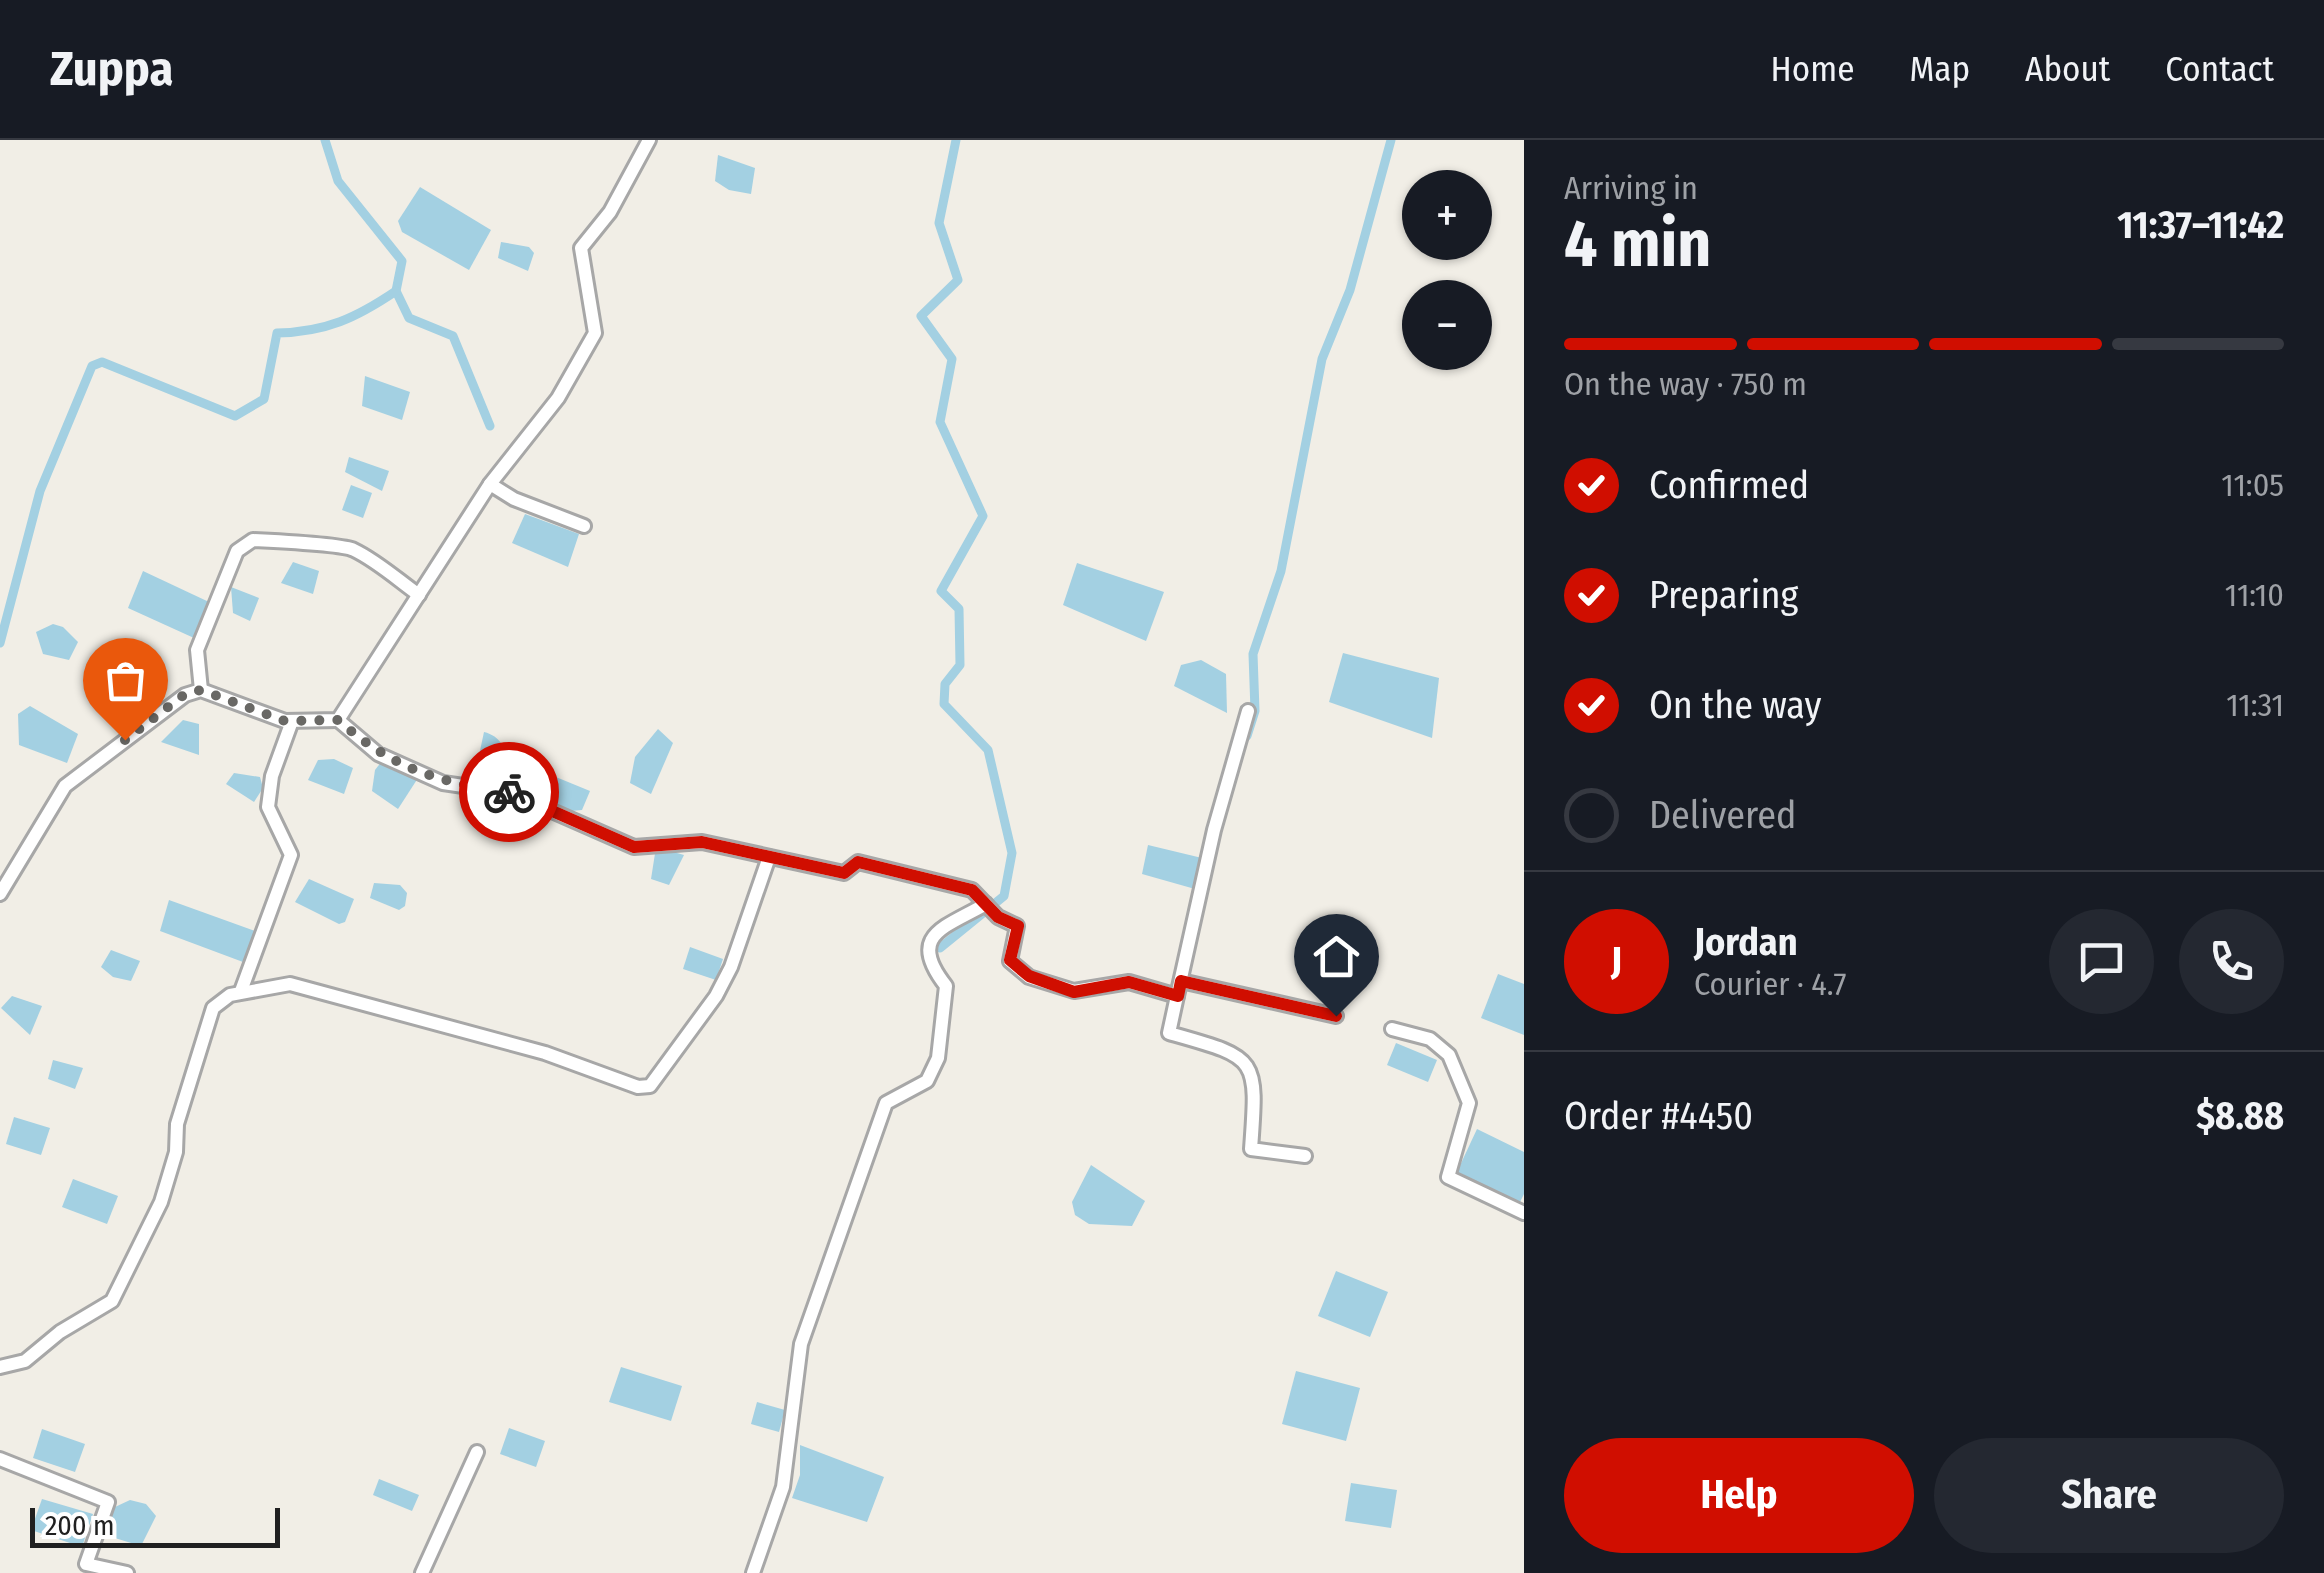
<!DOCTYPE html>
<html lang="en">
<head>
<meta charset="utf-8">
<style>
  :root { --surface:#171b24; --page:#242831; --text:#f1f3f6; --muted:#9ea1a6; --line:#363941; --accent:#d00e00 }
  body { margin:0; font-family:"Fira Sans Condensed",sans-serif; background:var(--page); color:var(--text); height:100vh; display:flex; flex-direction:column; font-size:38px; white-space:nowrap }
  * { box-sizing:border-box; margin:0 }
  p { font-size:32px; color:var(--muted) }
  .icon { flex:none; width:55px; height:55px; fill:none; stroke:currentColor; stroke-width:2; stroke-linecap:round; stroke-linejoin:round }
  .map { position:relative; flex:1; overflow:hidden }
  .sheet { display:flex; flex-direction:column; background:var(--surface); width:800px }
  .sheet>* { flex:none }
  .controls { position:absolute; left:1402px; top:30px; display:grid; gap:20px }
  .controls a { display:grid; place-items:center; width:90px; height:90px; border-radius:50%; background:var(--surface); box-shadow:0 2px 8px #0004; font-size:50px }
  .scale { position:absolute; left:30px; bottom:25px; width:250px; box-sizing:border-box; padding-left:10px; border:5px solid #202020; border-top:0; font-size:28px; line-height:35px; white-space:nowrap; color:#202020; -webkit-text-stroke:8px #fff; paint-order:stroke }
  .pin { position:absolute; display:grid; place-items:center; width:85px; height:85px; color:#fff; margin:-102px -42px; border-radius:50% 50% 50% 0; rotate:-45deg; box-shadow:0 0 10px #0007 }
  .pin .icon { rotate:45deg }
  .courier { position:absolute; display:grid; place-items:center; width:100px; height:100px; margin:-50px; border:8px solid #d00e00; border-radius:50%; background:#fff; color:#222; box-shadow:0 2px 12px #0007 }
  .overview em { font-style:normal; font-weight:700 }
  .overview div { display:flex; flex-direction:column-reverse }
  .overview { display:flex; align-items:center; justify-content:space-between; height:170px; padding:0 40px }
  h1 { font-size:65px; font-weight:700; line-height:75px }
  .bar { display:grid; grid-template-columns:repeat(4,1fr); gap:15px 10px; align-content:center; height:120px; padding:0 40px }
  .bar i { height:12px; border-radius:8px; background:var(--line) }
  .bar .on { background:var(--accent) }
  .bar p { grid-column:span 4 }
  .line { display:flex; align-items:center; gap:25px; padding:0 40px; border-top:2px solid var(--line) }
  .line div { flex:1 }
  .round { display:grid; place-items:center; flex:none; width:105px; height:105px; border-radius:52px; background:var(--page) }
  ol { padding:0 40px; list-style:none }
  li { display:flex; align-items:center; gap:30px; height:110px }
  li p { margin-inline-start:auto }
  li .icon { padding:10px; border-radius:50%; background:var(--accent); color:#fff; stroke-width:4 }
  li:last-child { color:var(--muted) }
  li i { width:55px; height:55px; border:5px solid var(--line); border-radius:50% }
  .cta { display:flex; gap:20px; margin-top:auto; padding:20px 40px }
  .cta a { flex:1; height:115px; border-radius:60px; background:var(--accent); color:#fff; font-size:40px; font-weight:700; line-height:115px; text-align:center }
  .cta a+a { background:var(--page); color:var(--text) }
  header { display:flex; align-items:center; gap:60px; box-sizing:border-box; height:140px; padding:0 50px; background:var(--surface); border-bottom:2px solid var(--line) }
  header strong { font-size:48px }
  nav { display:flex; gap:55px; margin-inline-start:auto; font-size:35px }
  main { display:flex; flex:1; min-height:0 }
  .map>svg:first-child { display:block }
</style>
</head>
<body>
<header>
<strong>Zuppa</strong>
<nav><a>Home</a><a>Map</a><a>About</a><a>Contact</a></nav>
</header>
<main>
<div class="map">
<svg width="1524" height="1433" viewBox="0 0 1524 1433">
  <rect width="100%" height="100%" fill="#f1eee6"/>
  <g fill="#a3d0e2">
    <polygon points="718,15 755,28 751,54 729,50 715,41"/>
    <polygon points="420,47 491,90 469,130 402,92 398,81"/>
    <polygon points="501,102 529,107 534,113 528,131 498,118"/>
    <polygon points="365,236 410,252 402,280 362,266"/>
    <polygon points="349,317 389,331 382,351 345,332"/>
    <polygon points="351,345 372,353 363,378 342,370"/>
    <polygon points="525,374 579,394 568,427 512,403"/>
    <polygon points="293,422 319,431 313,454 281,443"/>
    <polygon points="1077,423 1164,452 1146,501 1063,465"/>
    <polygon points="143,431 209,462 194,498 128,468"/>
    <polygon points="231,447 259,458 250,481 233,473"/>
    <polygon points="53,484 63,487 78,502 69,520 43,514 36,492"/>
    <polygon points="1343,513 1439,538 1432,598 1329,562"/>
    <polygon points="1201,520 1226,534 1227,573 1174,546 1181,525"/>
    <polygon points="30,566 78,594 67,623 19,605 18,574"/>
    <polygon points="183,580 199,584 199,615 161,602"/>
    <polygon points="658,589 673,603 651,654 630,643 635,617"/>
    <path d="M484,592C505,597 508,617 513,635L478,620Z"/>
    <polygon points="334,619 353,628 344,654 308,640 318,620"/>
    <polygon points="382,621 418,638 398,669 372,651 375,630"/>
    <polygon points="234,633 260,637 263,648 254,662 226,644"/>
    <polygon points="551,635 590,651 582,670 571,671 542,658"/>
    <polygon points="1148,705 1202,718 1195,749 1142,734"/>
    <polygon points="656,707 684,715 669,745 651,739"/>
    <polygon points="309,739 354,759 345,782 339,784 295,762"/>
    <polygon points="374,743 400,745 407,753 405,766 399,770 370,758"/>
    <polygon points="169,760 255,791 243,822 160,791"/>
    <polygon points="690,807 723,819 716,840 683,829"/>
    <polygon points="111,810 140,821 131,841 113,837 101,827"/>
    <polygon points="1498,834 1524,844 1524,895 1481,878"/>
    <polygon points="12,856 42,866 30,895 1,868"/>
    <polygon points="1396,903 1437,920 1428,942 1387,925"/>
    <polygon points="53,920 83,928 75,949 48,939"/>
    <polygon points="14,977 50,988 41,1015 6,1004"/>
    <polygon points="1477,989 1524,1012 1524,1054 1519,1064 1456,1034"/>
    <polygon points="1091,1025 1145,1061 1132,1086 1089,1084 1075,1075 1072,1062"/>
    <polygon points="73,1039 118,1056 107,1084 62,1067"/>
    <polygon points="1336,1131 1388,1152 1370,1197 1318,1176"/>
    <polygon points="621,1227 682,1246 671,1281 609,1262"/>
    <polygon points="1296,1231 1360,1248 1346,1301 1282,1284"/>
    <polygon points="757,1262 785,1270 779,1292 751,1284"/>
    <polygon points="509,1288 545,1301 536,1327 500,1314"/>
    <polygon points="42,1289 85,1304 75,1332 33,1318"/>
    <polygon points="800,1305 884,1337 867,1382 792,1358 800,1335"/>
    <polygon points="379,1339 419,1355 412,1371 373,1355"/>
    <polygon points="1351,1343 1397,1350 1391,1388 1345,1381"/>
    <polygon points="42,1359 93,1374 82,1407 31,1390"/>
    <polygon points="130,1360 146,1364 156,1376 141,1406 105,1395 115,1367"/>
  </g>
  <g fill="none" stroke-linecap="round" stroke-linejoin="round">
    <g stroke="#a3d0e2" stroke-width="9">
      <polyline points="325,0 338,41 402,121 396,151 409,178 453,196 490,286"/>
      <path d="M0,503L40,351L92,226L102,222L235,276L264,259L277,193C326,192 356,178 396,151"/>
      <polyline points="1247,596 1255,571 1253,514 1281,431 1322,219 1350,150 1391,0"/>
      <polyline points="940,808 1004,756 1012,713 988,610 944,564 945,544 960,525 959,469 941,451 983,376 940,282 952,219 921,176 958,140 939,83 956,0"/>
    </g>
    <defs>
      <g id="minor">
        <polyline points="490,344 514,359 584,386"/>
        <path d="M201,550L197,510L237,411L253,400C272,401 342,404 354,410C377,421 398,440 419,455"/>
        <path d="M338,580L378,614L443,643L511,653L634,707L702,702L844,733L858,722L972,750L998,777L1017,786L1010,821L1029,837L1074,851L1129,842L1177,856L1169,893C1258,918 1258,916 1251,1009L1305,1016"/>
        <polyline points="0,754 65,646 185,555 201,550 285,581 338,580 490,344 558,258 595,193 581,108 610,72 649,0"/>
        <polyline points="1181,841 1336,876"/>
        <polyline points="241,851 291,715 268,667 272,636 292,581"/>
        <polyline points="1177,856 1214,690 1248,571"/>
        <polyline points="1392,889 1430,899 1449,915 1469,963 1448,1037 1524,1073"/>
        <polyline points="0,1227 25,1221 60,1192 112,1161 161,1062 176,1012 177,984 213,868 230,855 290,844 545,913 638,947 650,946 716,856 731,827 769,717"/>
        <polyline points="0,1319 108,1362 86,1424 127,1433"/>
        <polyline points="422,1433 477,1312"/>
        <path d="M753,1433L783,1347L801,1204L886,963L927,941L938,918L946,846C906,795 944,788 986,764"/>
      </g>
    </defs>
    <use href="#minor" stroke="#a7a7a7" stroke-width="18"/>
    <use href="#minor" stroke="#fff" stroke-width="12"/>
  </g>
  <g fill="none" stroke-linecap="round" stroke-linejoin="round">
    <path stroke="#696865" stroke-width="10" stroke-dasharray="0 18" d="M125,600L185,554L201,550L285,581L338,580C394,629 436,642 509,652"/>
    <polyline stroke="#d00e00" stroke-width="12" points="509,652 634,707 702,702 844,733 858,722 972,750 998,777 1018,786 1010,820 1029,836 1074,852 1129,842 1178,856 1181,841 1336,876"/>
  </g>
</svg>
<div class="controls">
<a>+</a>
<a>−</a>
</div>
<div class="scale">200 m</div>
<div class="pin" style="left:125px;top:600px;background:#ea580c"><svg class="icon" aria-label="bag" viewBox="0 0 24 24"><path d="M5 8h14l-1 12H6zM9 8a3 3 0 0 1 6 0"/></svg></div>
<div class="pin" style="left:1336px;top:876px;background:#1f2937"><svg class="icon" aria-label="home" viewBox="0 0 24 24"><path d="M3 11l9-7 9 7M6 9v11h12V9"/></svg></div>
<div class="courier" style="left:509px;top:652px"><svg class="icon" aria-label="bike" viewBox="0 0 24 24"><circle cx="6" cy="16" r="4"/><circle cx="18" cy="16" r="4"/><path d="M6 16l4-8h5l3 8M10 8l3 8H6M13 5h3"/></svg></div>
</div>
<section class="sheet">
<div class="overview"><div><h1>4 min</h1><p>Arriving in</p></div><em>11:37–11:42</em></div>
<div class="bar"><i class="on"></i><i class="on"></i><i class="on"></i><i></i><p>On the way · 750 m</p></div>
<ol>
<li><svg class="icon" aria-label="check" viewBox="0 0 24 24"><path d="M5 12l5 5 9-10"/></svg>Confirmed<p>11:05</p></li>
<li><svg class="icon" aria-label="check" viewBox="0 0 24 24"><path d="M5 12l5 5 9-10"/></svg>Preparing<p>11:10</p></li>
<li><svg class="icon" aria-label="check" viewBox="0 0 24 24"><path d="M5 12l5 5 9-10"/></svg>On the way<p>11:31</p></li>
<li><i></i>Delivered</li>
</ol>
<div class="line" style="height:180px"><b class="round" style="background:var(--accent);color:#fff">J</b><div><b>Jordan</b><p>Courier · 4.7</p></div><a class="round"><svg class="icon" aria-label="chat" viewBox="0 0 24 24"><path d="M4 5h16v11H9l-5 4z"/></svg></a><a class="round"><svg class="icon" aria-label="phone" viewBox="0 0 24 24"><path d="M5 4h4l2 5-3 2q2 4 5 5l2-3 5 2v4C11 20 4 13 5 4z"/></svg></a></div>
<div class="line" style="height:130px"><div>Order #4450</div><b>$8.88</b></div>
<div class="cta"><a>Help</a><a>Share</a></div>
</section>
</main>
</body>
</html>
